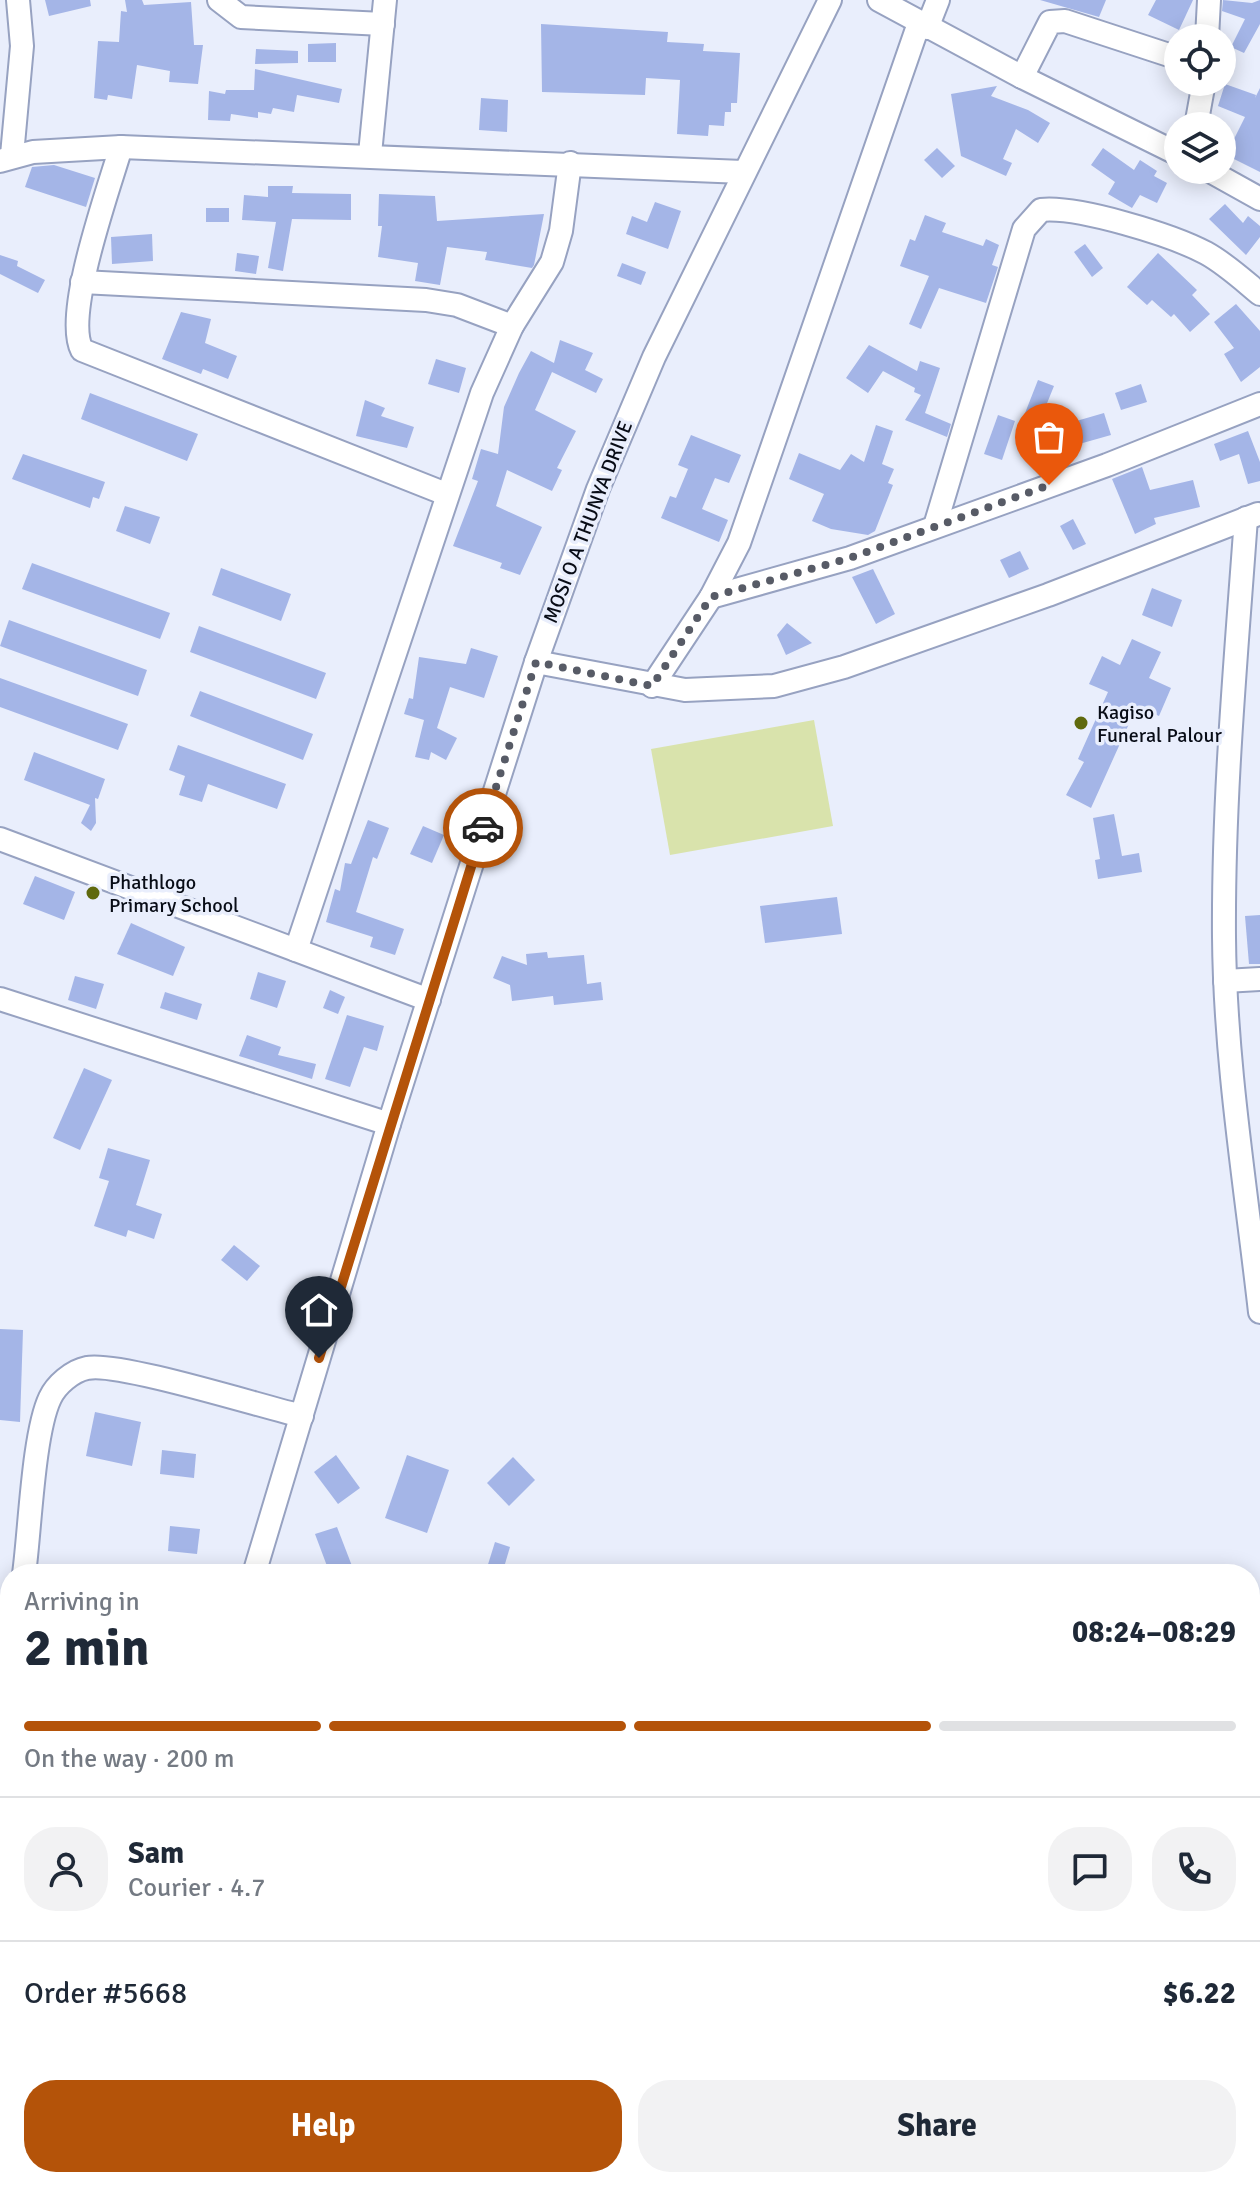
<!DOCTYPE html>
<html lang="en">
<head>
<meta charset="utf-8">
<style>
  :root { --surface:#fff; --page:#f2f2f3; --text:#1f2937; --muted:#747a83; --line:#e0e1e3; --accent:#b45309 }
  body { margin:0; font-family:Signika,sans-serif; background:var(--page); color:var(--text); height:100vh; display:flex; flex-direction:column; font-size:30px; white-space:nowrap }
  * { box-sizing:border-box; margin:0 }
  p { font-size:26px; color:var(--muted) }
  .icon { flex:none; width:44px; height:44px; fill:none; stroke:currentColor; stroke-width:2; stroke-linecap:round; stroke-linejoin:round }
  .map { position:relative; flex:1; overflow:hidden }
  .panel { position:absolute; left:0px; top:1564px; width:1260px; height:624px; display:flex; flex-direction:column; background:var(--surface); border-radius:32px 32px 0 0; box-shadow:0 4px 20px #0003 }
  .panel>* { flex:none }
  .fabs { position:absolute; left:1164px; top:24px; display:grid; gap:16px }
  .fabs a { display:grid; place-items:center; width:72px; height:72px; border-radius:50%; background:var(--surface); box-shadow:0 4px 20px #0003; font-size:40px }
  .pin { position:absolute; display:grid; place-items:center; width:68px; height:68px; color:#fff; margin:-82px -34px; border-radius:50% 50% 50% 0; rotate:-45deg; box-shadow:0 0 8px #0007 }
  .pin .icon { rotate:45deg }
  .courier { position:absolute; display:grid; place-items:center; width:80px; height:80px; margin:-40px; border:6px solid #b45309; border-radius:50%; background:#fff; color:#222; box-shadow:0 2px 10px #0007 }
  .head em { font-style:normal; font-weight:700 }
  .head div { display:flex; flex-direction:column-reverse }
  .head { display:flex; align-items:center; justify-content:space-between; height:136px; padding:0 24px }
  h1 { font-size:52px; font-weight:700; line-height:60px }
  .bar { display:grid; grid-template-columns:repeat(4,1fr); gap:12px 8px; align-content:center; height:96px; padding:0 24px }
  .bar i { height:10px; border-radius:6px; background:var(--line) }
  .bar .selected { background:var(--accent) }
  .bar p { grid-column:span 4 }
  .line { display:flex; align-items:center; gap:20px; padding:0 24px; border-top:2px solid var(--line) }
  .line div { flex:1 }
  .round { display:grid; place-items:center; flex:none; width:84px; height:84px; border-radius:32px; background:var(--page) }
  .action { display:flex; gap:16px; margin-top:auto; padding:16px 24px }
  .action a { flex:1; height:92px; border-radius:32px; background:var(--accent); color:#fff; font-size:32px; font-weight:700; line-height:92px; text-align:center }
  .action a+a { background:var(--page); color:var(--text) }
  .map>svg:first-child { display:block }
</style>
</head>
<body>
<div class="map">
<svg width="1260" height="2188" viewBox="0 0 1260 2188">
  <rect width="100%" height="100%" fill="#e9eefc"/>
  <polygon fill="#d9e3ac" points="814,720 833,826 670,855 651,749"/>
  <g fill="#a4b5e7">
    <polygon points="45,0 90,0 91,6 49,16"/>
    <polygon points="125,0 142,0 144,5 191,2 194,45 203,45 198,84 169,82 170,71 137,65 132,99 108,95 107,100 94,98 98,41 119,42 121,11 127,12"/>
    <polygon points="1040,0 1106,0 1099,17"/>
    <polygon points="1156,0 1193,0 1179,30 1148,15"/>
    <polygon points="1223,0 1252,3 1260,0 1260,24 1244,53 1231,47 1245,19 1222,11"/>
    <polygon points="541,24 668,32 667,42 704,44 703,51 740,53 737,103 731,103 731,112 725,112 724,126 709,125 708,136 677,134 680,80 646,78 645,95 542,92"/>
    <polygon points="336,43 336,62 308,62 308,44"/>
    <polygon points="256,49 298,51 298,63 255,64"/>
    <polygon points="255,69 342,89 339,103 297,95 294,112 273,108 271,114 258,112 258,118 231,114 230,121 208,120 209,91 225,94 226,90 254,90"/>
    <polygon points="1225,84 1256,95 1255,98 1260,88 1260,172 1226,155 1245,117 1218,106"/>
    <polygon points="997,86 991,96 1028,110 1050,123 1038,143 1016,129 1003,159 1012,163 1006,176 961,156 951,94"/>
    <polygon points="481,98 508,100 507,132 479,130"/>
    <polygon points="937,148 955,166 942,178 924,160"/>
    <polygon points="1103,148 1134,170 1140,160 1157,171 1154,176 1167,183 1157,203 1140,195 1132,208 1108,194 1115,182 1091,165"/>
    <polygon points="54,165 95,178 86,207 25,187 32,167"/>
    <polygon points="268,186 293,186 292,193 351,194 351,220 292,219 283,271 268,268 276,222 242,220 244,195 268,197"/>
    <polygon points="379,194 435,196 437,221 544,214 534,265 532,268 485,260 487,252 447,247 440,285 415,281 418,263 378,257 382,226 378,226"/>
    <polygon points="655,202 681,211 668,249 626,234 632,216 647,222"/>
    <polygon points="1225,204 1243,223 1248,216 1260,226 1260,237 1246,255 1209,219"/>
    <rect x="206" y="208" width="23" height="14"/>
    <polygon points="925,215 946,223 942,232 983,246 986,239 999,245 992,265 998,267 986,303 939,288 921,329 909,324 929,276 900,266 910,239 915,241"/>
    <polygon points="152,234 153,261 112,264 111,237"/>
    <polygon points="1085,244 1103,268 1092,277 1074,252"/>
    <polygon points="237,253 259,256 256,274 235,271"/>
    <polygon points="1158,253 1197,290 1192,295 1210,314 1190,332 1174,314 1171,317 1152,300 1147,305 1127,287"/>
    <polygon points="0,255 18,261 17,266 45,280 38,293 0,274"/>
    <polygon points="622,263 646,272 641,285 617,276"/>
    <polygon points="1236,304 1260,331 1260,367 1241,382 1224,354 1234,348 1214,322"/>
    <polygon points="181,312 211,319 205,343 237,356 228,379 203,369 201,374 162,359"/>
    <polygon points="560,340 593,353 585,370 603,379 596,393 552,372 535,410 576,431 557,468 562,470 552,491 507,470 496,506 542,527 520,575 500,568 502,563 453,546 478,481 472,479 481,449 498,454 504,407 519,373 531,351 554,363"/>
    <polygon points="869,345 917,371 920,361 940,368 925,413 951,424 947,437 905,420 921,395 914,392 915,388 883,371 868,393 846,378"/>
    <polygon points="436,359 466,368 459,393 428,384"/>
    <polygon points="1038,380 1054,386 1035,433 1104,413 1111,435 1051,452 1057,464 1040,473 1018,431"/>
    <polygon points="1141,384 1147,402 1121,410 1115,393"/>
    <polygon points="90,393 198,434 187,461 81,419"/>
    <polygon points="365,400 385,408 381,416 414,427 407,448 356,436"/>
    <polygon points="998,415 1015,421 1002,460 984,454"/>
    <polygon points="876,425 893,431 882,464 894,469 888,483 893,485 875,531 868,535 831,529 812,521 824,494 789,479 799,453 840,470 851,454 864,462"/>
    <polygon points="1248,431 1260,462 1260,481 1248,484 1239,454 1220,461 1214,444"/>
    <polygon points="691,435 741,455 729,483 715,478 702,509 728,520 719,542 661,518 670,496 676,498 688,469 678,465"/>
    <polygon points="23,454 105,482 99,499 93,497 90,508 12,479"/>
    <polygon points="1142,467 1150,490 1193,480 1200,507 1154,518 1156,524 1135,534 1112,479"/>
    <polygon points="125,506 160,517 150,544 116,531"/>
    <polygon points="1073,519 1086,544 1073,550 1060,526"/>
    <polygon points="1020,551 1029,569 1009,578 1000,560"/>
    <polygon points="32,563 170,613 160,639 22,589"/>
    <polygon points="221,568 291,594 281,621 212,595"/>
    <polygon points="873,569 895,614 876,624 852,577"/>
    <polygon points="1152,588 1182,600 1172,627 1142,615"/>
    <polygon points="9,620 147,670 138,696 0,646"/>
    <polygon points="787,623 812,643 786,655 777,635"/>
    <polygon points="199,626 326,673 316,699 190,652"/>
    <polygon points="1132,639 1161,652 1149,678 1171,688 1159,716 1137,706 1091,808 1066,795 1084,762 1078,759 1108,692 1089,684 1102,656 1120,665"/>
    <polygon points="471,648 498,656 484,698 450,687 437,728 457,738 446,760 431,752 429,760 415,757 424,720 404,714 409,698 413,699 419,657 466,664"/>
    <polygon points="0,678 128,724 118,750 0,707"/>
    <polygon points="200,691 313,734 303,760 190,716"/>
    <polygon points="178,745 286,784 277,809 208,784 202,802 179,795 185,776 169,770"/>
    <polygon points="34,752 105,779 98,799 95,798 96,823 91,831 81,823 90,805 24,780"/>
    <polygon points="1114,814 1122,856 1139,853 1142,872 1098,879 1095,860 1100,859 1093,818"/>
    <polygon points="368,820 389,828 377,859 373,857 356,912 404,929 395,955 370,947 373,937 326,922 335,889 340,891 345,863 351,864"/>
    <polygon points="423,826 444,835 432,863 410,854"/>
    <polygon points="35,876 75,892 64,920 23,904"/>
    <polygon points="837,897 842,934 765,943 760,906"/>
    <polygon points="1260,915 1260,964 1249,964 1245,916"/>
    <polygon points="131,923 185,947 173,976 117,954"/>
    <polygon points="547,952 548,958 584,955 587,984 601,982 603,1000 554,1005 553,996 512,1001 510,985 493,978 502,956 527,965 526,954"/>
    <polygon points="258,972 286,981 277,1008 250,999"/>
    <polygon points="75,976 104,984 96,1009 68,1000"/>
    <polygon points="330,990 345,997 338,1014 323,1008"/>
    <polygon points="165,992 202,1004 197,1020 160,1008"/>
    <polygon points="347,1015 384,1026 377,1051 364,1047 350,1087 325,1079"/>
    <polygon points="247,1035 281,1047 278,1055 316,1064 312,1079 239,1056"/>
    <polygon points="84,1068 112,1080 80,1150 53,1138"/>
    <polygon points="108,1148 150,1160 136,1205 162,1214 154,1239 128,1230 126,1237 94,1226 109,1181 99,1178"/>
    <polygon points="234,1245 260,1266 247,1281 221,1260"/>
    <polygon points="0,1329 23,1330 20,1422 0,1420"/>
    <polygon points="95,1412 141,1422 132,1466 86,1456"/>
    <polygon points="162,1450 196,1454 194,1478 160,1474"/>
    <polygon points="336,1455 360,1488 338,1504 314,1472"/>
    <polygon points="407,1455 449,1470 427,1533 385,1518"/>
    <polygon points="513,1457 535,1480 509,1506 487,1483"/>
    <polygon points="170,1526 200,1529 197,1554 168,1551"/>
    <polygon points="337,1527 352,1566 330,1574 315,1534"/>
    <polygon points="495,1542 510,1547 502,1574 485,1574"/>
  </g>
  <g fill="none" stroke-linecap="round" stroke-linejoin="round">
    <defs>
      <g id="minor">
        <polyline points="219,0 241,17 383,24"/>
        <polyline points="879,0 1022,77 1178,154"/>
        <polyline points="927,28 938,0"/>
        <polyline points="1207,38 1209,0"/>
        <polyline points="1022,77 1050,22 1065,21 1178,58"/>
        <polyline points="1196,126 1204,82"/>
        <path d="M121,147C109,188 63,315 82,350L446,494"/>
        <polyline points="370,154 385,0"/>
        <polyline points="12,155 22,46 18,0"/>
        <polyline points="0,161 33,152 121,147 743,172"/>
        <polyline points="1208,170 1260,199"/>
        <polyline points="82,282 426,300 457,305 512,326"/>
        <path d="M1246,518C1236,658 1223,797 1224,937C1225,1063 1246,1188 1260,1312"/>
        <path d="M935,526L1024,229L1041,210C1078,206 1172,235 1206,253C1226,264 1243,280 1260,294"/>
        <polyline points="711,597 850,558 1107,465 1260,404"/>
        <polyline points="536,662 685,690 774,686 844,667 1048,595 1258,514"/>
        <polyline points="652,686 711,597 739,543 919,23"/>
        <polyline points="0,839 429,1000"/>
        <polyline points="296,950 482,393 512,326 552,262 561,231 570,163"/>
        <polyline points="1225,981 1260,979"/>
        <polyline points="0,999 389,1124"/>
        <path d="M24,1574C30,1531 33,1434 50,1398C56,1385 72,1371 87,1368C117,1361 263,1407 302,1416"/>
        <polyline points="254,1574 389,1124 536,662 598,489 654,357 830,0"/>
        <polyline points="0,1781 10,1696"/>
        <polyline points="70,2188 73,2178"/>
      </g>
    </defs>
    <use href="#minor" stroke="#97a2c1" stroke-width="26"/>
    <use href="#minor" stroke="#fff" stroke-width="22"/>
  </g>
  <g fill="none" stroke-linecap="round" stroke-linejoin="round">
    <polyline stroke="#575b66" stroke-width="8" stroke-dasharray="0 14.4" points="483,828 536,662 652,686 711,597 850,558 1049,485"/>
    <polyline stroke="#b45309" stroke-width="10" points="319,1358 483,828"/>
  </g>
  <g fill="#5f690d" stroke="#e9eefc" stroke-width="3">
    <circle cx="1081" cy="723" r="8"/>
    <circle cx="93" cy="893" r="8"/>
  </g>
  <g text-anchor="middle" dominant-baseline="central" stroke-width="7" stroke-linejoin="round" paint-order="stroke">
    <g font-size="20" fill="#080c16" stroke="#e9eefc">
      <text transform="translate(588 522) rotate(-69)">MOSI O A THUNYA DRIVE</text>
    </g>
    <g font-size="20" fill="#080c16" stroke="#e9eefc" text-anchor="start">
      <text x="1097" y="712">Kagiso<tspan x="1097" dy="23">Funeral Palour</tspan></text>
      <text x="109" y="882">Phathlogo<tspan x="109" dy="23">Primary School</tspan></text>
    </g>
  </g>
</svg>
<div class="fabs">
<a><svg class="icon" aria-label="locate" viewBox="0 0 24 24"><circle cx="12" cy="12" r="6"/><path d="M12 2v4M12 18v4M2 12h4M18 12h4"/></svg></a>
<a><svg class="icon" aria-label="layers" viewBox="0 0 24 24"><path d="M12 4l9 5-9 5-9-5zM3 14l9 5 9-5"/></svg></a>
</div>
<div class="pin" style="left:1049px;top:485px;background:#ea580c"><svg class="icon" aria-label="bag" viewBox="0 0 24 24"><path d="M5 8h14l-1 12H6zM9 8a3 3 0 0 1 6 0"/></svg></div>
<div class="pin" style="left:319px;top:1358px;background:#1f2937"><svg class="icon" aria-label="home" viewBox="0 0 24 24"><path d="M3 11l9-7 9 7M6 9v11h12V9"/></svg></div>
<div class="courier" style="left:483px;top:828px"><svg class="icon" aria-label="car" viewBox="0 0 24 24"><path d="M5 17H2v-5l4-1 3-4h7l3 4 3 1v5h-3M9 17h6M6 11h13"/><circle cx="7" cy="17" r="2"/><circle cx="17" cy="17" r="2"/></svg></div>
<section class="panel">
<div class="head"><div><h1>2 min</h1><p>Arriving in</p></div><em>08:24–08:29</em></div>
<div class="bar"><i class="selected"></i><i class="selected"></i><i class="selected"></i><i></i><p>On the way · 200 m</p></div>
<div class="line" style="height:144px"><a class="round"><svg class="icon" aria-label="person" viewBox="0 0 24 24"><circle cx="12" cy="8" r="4"/><path d="M4 21q1-7 8-7t8 7"/></svg></a><div><b>Sam</b><p>Courier · 4.7</p></div><a class="round"><svg class="icon" aria-label="chat" viewBox="0 0 24 24"><path d="M4 5h16v11H9l-5 4z"/></svg></a><a class="round"><svg class="icon" aria-label="phone" viewBox="0 0 24 24"><path d="M5 4h4l2 5-3 2q2 4 5 5l2-3 5 2v4C11 20 4 13 5 4z"/></svg></a></div>
<div class="line" style="height:104px"><div>Order #5668</div><b>$6.22</b></div>
<div class="action"><a>Help</a><a>Share</a></div>
</section>
</div>
</body>
</html>
